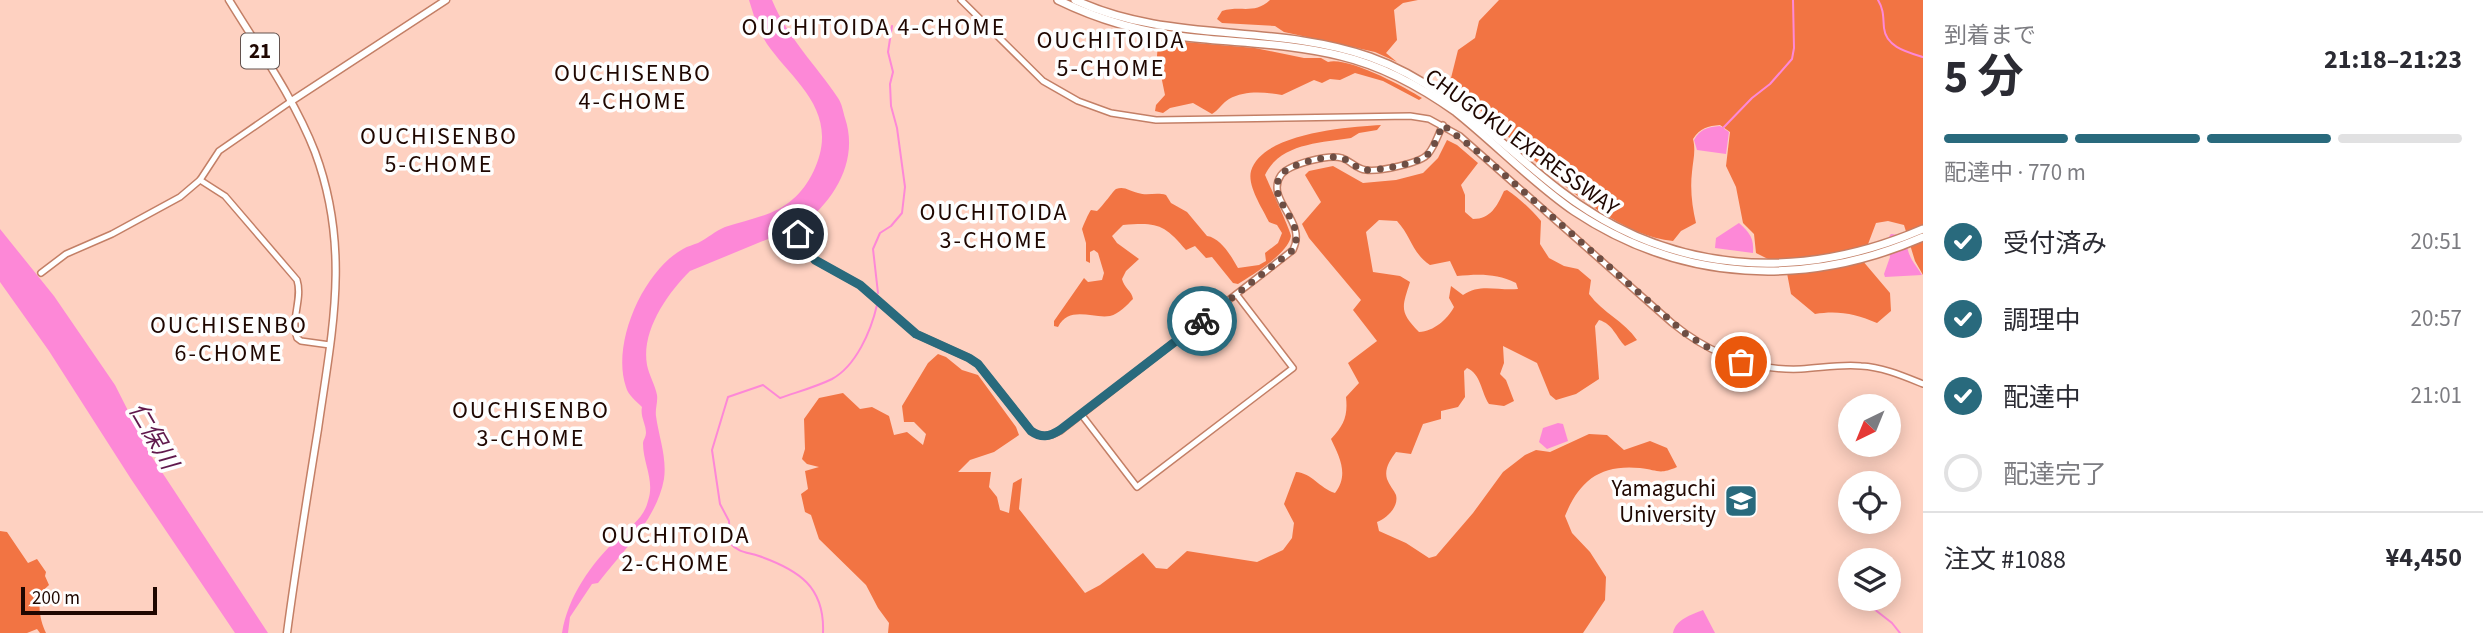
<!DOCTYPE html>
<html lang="ja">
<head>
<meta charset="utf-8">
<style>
  :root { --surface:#fff; --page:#f7f7f7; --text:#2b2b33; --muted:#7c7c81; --line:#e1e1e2; --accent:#296a7d }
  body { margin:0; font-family:"Source Sans 3","Noto Sans JP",sans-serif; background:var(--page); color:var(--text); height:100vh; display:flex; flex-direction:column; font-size:26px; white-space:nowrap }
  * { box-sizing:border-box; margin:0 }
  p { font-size:23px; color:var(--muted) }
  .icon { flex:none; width:38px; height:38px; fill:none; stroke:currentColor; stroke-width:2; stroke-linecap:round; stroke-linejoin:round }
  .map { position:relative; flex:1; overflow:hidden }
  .panel { display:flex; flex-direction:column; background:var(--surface); width:560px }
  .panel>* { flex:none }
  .needle { width:46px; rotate:223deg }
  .buttons { position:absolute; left:1838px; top:394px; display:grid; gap:14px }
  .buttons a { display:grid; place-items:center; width:63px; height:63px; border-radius:50%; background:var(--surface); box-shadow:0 4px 18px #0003; font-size:35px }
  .scale { position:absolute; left:21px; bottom:18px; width:136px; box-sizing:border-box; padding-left:7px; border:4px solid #1f0701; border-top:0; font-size:19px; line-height:24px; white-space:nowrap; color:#1f0701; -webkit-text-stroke:5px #fefefe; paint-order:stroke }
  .pin { position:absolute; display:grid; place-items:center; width:60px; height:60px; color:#fff; margin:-30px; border:4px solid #fff; border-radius:50%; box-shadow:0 2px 7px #0007 }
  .courier { position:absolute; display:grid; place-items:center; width:70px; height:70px; margin:-35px; border:5px solid #296a7d; border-radius:50%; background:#fff; color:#222; box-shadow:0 2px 9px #0007 }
  .summary em { font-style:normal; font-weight:700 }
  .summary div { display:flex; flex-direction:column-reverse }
  .summary { display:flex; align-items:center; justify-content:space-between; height:119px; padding:0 21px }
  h1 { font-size:46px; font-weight:700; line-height:52px }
  .bar { display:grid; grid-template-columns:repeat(4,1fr); gap:10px 7px; align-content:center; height:84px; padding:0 21px }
  .bar i { height:9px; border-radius:5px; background:var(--line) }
  .bar .selected { background:var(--accent) }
  .bar p { grid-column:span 4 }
  .line { display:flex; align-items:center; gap:18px; padding:0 21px; border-top:2px solid var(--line) }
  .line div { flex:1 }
  ol { padding:0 21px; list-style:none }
  li { display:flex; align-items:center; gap:21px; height:77px }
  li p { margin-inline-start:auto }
  li .icon { padding:7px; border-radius:50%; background:var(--accent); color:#fff; stroke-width:4 }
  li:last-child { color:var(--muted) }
  li i { width:38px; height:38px; border:4px solid var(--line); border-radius:50% }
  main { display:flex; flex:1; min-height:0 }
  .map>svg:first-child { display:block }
</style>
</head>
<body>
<main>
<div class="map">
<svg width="1923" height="633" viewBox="0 0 1923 633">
  <rect width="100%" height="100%" fill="#fed1c1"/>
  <g fill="#f27443" fill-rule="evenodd">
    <path d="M1270,0H1418L1403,3L1394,10L1397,40L1386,53L1397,62L1375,52L1284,32L1275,26L1222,23L1217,19L1222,11C1241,5 1254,15 1270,0Z"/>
    <path d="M1499,0H1923V275L1915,261L1904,225L1888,221L1876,223L1862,260L1890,293L1891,311L1877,323C1856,314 1838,310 1815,314L1791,294L1786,268L1756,253L1754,234L1743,223L1736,187L1726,166L1730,132L1720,125C1708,126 1700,128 1693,139C1696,151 1693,160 1692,172C1690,189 1692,206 1696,223L1681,231L1673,241C1600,235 1504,131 1450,82L1458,50L1475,38L1479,21Z"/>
    <path d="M1162,40L1255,48L1304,58H1321L1328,62C1347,56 1405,87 1422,98L1419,100L1383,81L1355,73L1340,80L1330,79L1322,83L1314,80L1282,95C1265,92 1245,90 1229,99C1222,103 1219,110 1212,114L1193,103L1170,108L1163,113L1155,111L1156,105L1165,95L1157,56L1158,43Z"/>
    <path d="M1381,125L1377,130L1359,133L1351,138C1321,143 1280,143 1265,175C1269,184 1291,232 1291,236C1288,254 1252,275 1238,284L1233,283L1212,257L1206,258L1195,246L1186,250C1164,224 1157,222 1123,225L1112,236L1117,243L1139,259L1126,271L1122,279C1124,288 1132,291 1133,299C1127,305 1119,314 1110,316C1093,319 1069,305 1058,327L1054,326V321L1084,278L1088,282L1102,280L1104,273L1098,253L1094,250L1090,252V263L1086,261V243L1082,229C1083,226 1089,212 1091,210L1097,211C1103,206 1113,191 1116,189C1125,186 1129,191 1138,193C1147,196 1157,192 1166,195L1171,203L1187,212L1207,236C1221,238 1231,256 1238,268L1259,265L1266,261L1265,253L1278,243L1282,233L1277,225L1269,222C1263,209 1247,186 1251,171C1262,133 1348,127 1381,125Z"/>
    <path d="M1447,140L1457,145L1478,163L1461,185L1465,195V212L1473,219C1491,219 1497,206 1504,191L1507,190C1520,199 1531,209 1541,221L1540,244L1549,258L1564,266L1578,269L1591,280L1589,294C1603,313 1624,321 1637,340L1625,346C1616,337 1613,324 1599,320L1595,326L1599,379L1576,394L1556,400L1550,395L1537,363L1503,346L1504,363L1500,374L1506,380L1514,401L1504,406L1489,404C1481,392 1481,374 1467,368L1464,371L1465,397L1458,407L1441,411V419L1423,424L1411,454L1396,452C1390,460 1384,469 1387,479C1389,485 1394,490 1396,495C1399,507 1387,518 1377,522L1379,531L1406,543L1429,558L1436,556L1473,513L1503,472L1525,455L1536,450L1550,452L1589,434L1607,435L1624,450L1650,441L1667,448L1677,467C1659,475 1658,470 1640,468C1600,464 1579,481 1565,516L1572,533L1590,552L1606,577L1605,600L1583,633H888L889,623L878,608L866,585L819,539L811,515L805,512L801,494L808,489L805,471L819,467L807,464L802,459L805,449L804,419L819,398L843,393L860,409L872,407L889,416L894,435L907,432L923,445L926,434L914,422H904L902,406L928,363L938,354L946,357L962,370L978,375L1016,427L1019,435L994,452L970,460L958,472H991L989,487L997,497L1000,510L1009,513L1013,483L1022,478L1019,509L1085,593L1100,585L1143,553L1156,568L1167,569L1187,551L1257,562L1283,550L1292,538L1294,523L1284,504L1296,472C1312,473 1319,488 1335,493C1349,475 1340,458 1331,439C1344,425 1348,416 1346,397L1359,383L1348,363L1377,341L1353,310L1361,300L1309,238L1302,224L1321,202L1305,175L1309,171L1333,166L1363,183L1396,180L1423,173L1438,158ZM1379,220L1397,221C1411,236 1412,253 1430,265L1450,261L1457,276C1478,274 1496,273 1516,283L1518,289C1498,291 1480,283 1463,295L1451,286L1449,298L1454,307C1447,320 1434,331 1419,332C1399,311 1402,308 1410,282L1400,276L1373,272L1366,232Z"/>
    <path d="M0,531L7,532L28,563L37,559L46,572L45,576L49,585C35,596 39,618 46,633H40L37,629L27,633H0Z"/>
  </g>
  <g fill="#fd88d7">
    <path d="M749,0H772C787,37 816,65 838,98C842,104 843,111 845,118C859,160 835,200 802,225L690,271C667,294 641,331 647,365C649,375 655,385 657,395C658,402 655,409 656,416C659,438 667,457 664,479C657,519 622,552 598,583L592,584L570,617L568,633H562C568,596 591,564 618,538C630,527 644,518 648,501C655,480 643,464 643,443C643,440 646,437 646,433C646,424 640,417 642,407C636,401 628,395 626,387C611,344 643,271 683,249C688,246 693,245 698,243C708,238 715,231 725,227C749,219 774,216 793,199C809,186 822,159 822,138C823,99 787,73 767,44C758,30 754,16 749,0Z"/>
    <path d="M1720,126L1729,132L1726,154L1697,150L1694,140C1700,129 1708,127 1720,126Z"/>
    <path d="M1739,223C1750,233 1754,238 1753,253L1715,248L1716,238Z"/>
    <polygon points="0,229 54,296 115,385 150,454 268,633 235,633 131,479 49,351 0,282"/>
    <path d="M1891,234C1909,235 1905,248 1912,260C1915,265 1919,270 1922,275L1885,277L1884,274L1890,257L1886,241Z"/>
    <polygon points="1558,423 1563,424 1568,441 1547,449 1539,442 1543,428"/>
    <path d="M1703,610L1715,633H1673C1676,619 1691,615 1703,610Z"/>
  </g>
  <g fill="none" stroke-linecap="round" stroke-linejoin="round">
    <g stroke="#fd88d7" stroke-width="2">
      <path d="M1878,0C1884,10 1883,17 1884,28C1886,47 1907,52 1923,57"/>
      <polyline points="1723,128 1752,98 1770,84 1792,59 1794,48 1793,0"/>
      <polyline points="878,293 873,249 880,233 891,226 902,213 905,187 897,128 891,106 890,84 893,72 888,52 892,26"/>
      <polyline points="1860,598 1892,623 1900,633"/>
      <path d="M823,633C825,587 799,570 759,556C747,552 739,553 730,543L729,521L720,504L712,450L728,397L763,385L780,398C797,392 816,387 832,379C856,366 871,331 877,305"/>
    </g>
    <defs>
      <g id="minor">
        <path d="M961,0L1043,81L1078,101L1111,113L1156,120L1410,116L1429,119L1460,136L1672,323C1710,354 1752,371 1801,369C1821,368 1841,364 1861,366C1882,367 1903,376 1923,384"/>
        <path d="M200,180L225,196L297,280C303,299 290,320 297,338L301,341L330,345"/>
        <path d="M798,234L815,260L860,285L916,334L969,358L978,364L1031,431C1041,438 1049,437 1060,431L1293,250C1308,220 1264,200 1281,175C1289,164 1329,154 1342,158C1351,161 1356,169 1366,170C1378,172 1421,163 1428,154C1435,146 1438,134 1443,125"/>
        <polyline points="41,273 66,254 112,234 180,197 200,180 219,151 290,102"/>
        <polyline points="1081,414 1137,487 1293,368 1237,295"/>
      </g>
      <g id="major">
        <path d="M229,0C259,49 294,98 315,152C351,249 332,331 318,429C307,497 296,565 287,633"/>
        <polyline points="290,102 446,0"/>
      </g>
      <g id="highway">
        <path d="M1058,0C1099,20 1141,32 1186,37C1238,43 1290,43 1341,56C1383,66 1421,87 1456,112C1496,144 1532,182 1574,211C1682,283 1806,288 1923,237"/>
        <path d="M1075,0C1168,44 1274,23 1370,57C1446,84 1497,142 1559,190C1668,275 1798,283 1923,229"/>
      </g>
    </defs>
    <use href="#minor" stroke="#c37f66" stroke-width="8"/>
    <use href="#major" stroke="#c37f66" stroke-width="9"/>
    <use href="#highway" stroke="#c37f66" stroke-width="10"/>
    <use href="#minor" stroke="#fff" stroke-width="5"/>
    <use href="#major" stroke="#fff" stroke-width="6"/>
    <use href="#highway" stroke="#fff" stroke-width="7"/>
  </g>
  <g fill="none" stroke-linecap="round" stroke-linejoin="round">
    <path stroke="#6d4e44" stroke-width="7" stroke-dasharray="0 12.6" d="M1202,321L1293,250C1308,220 1264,200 1281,175C1289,164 1329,154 1342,158C1351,161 1356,169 1366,170C1378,171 1421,163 1428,154C1435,146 1438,134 1443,125L1482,155L1687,335L1719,354L1741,362"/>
    <path stroke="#296a7d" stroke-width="9" d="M798,234L815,260L860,285L916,334L969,358L978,364L1031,431C1041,438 1049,437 1060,430L1202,321"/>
  </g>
  <defs>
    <symbol id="university-square" viewBox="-11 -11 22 22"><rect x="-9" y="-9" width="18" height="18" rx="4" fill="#296a7d" stroke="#fefefe"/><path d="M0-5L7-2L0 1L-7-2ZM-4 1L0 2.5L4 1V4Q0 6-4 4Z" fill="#fff"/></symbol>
  </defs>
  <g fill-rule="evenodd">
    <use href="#university-square" x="1722" y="482" width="38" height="38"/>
  </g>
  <g text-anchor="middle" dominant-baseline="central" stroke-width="7" stroke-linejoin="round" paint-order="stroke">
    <rect fill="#fefefe" stroke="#62514d" stroke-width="2" x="241" y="33.5" width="38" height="35" rx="5"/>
    <g font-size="21" font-weight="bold" fill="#1f0701">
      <text x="260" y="51">21</text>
    </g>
    <g font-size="23" fill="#1f0701" stroke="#fefefe">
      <text transform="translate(1522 142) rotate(36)">CHUGOKU EXPRESSWAY</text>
    </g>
    <g font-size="23" fill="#1f0701" stroke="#fefefe" text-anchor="end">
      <text x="1716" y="488">Yamaguchi<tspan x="1716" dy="26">University</tspan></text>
    </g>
    <g font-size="24" letter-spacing="2" fill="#1f0701" stroke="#fefefe">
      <text x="874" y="27">OUCHITOIDA 4-CHOME</text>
      <text x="1111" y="40">OUCHITOIDA<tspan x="1111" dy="28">5-CHOME</tspan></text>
      <text x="633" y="73">OUCHISENBO<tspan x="633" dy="28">4-CHOME</tspan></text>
      <text x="439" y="136">OUCHISENBO<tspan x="439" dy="28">5-CHOME</tspan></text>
      <text x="994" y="212">OUCHITOIDA<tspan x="994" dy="28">3-CHOME</tspan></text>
      <text x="229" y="325">OUCHISENBO<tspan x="229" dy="28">6-CHOME</tspan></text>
      <text x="531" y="410">OUCHISENBO<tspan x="531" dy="28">3-CHOME</tspan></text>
      <text x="676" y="535">OUCHITOIDA<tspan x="676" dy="28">2-CHOME</tspan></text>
    </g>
    <g font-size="24" font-style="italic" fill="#60184c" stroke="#fefefe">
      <text transform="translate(153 436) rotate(60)">仁保川</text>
    </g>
  </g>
</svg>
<div class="buttons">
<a><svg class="needle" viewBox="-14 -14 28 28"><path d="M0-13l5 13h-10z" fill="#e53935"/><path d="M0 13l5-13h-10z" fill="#7c7c81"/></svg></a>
<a><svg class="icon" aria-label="locate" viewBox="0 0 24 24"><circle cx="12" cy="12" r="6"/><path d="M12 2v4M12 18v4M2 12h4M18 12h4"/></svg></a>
<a><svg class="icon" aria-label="layers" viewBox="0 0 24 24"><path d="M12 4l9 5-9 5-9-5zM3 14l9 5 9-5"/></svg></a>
</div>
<div class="scale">200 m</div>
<div class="pin" style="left:1741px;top:362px;background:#ea580c"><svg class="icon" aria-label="bag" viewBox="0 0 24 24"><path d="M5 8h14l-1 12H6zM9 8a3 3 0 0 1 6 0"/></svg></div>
<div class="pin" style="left:798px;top:234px;background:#1f2937"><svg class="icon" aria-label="home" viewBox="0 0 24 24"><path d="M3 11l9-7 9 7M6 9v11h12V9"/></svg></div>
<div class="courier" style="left:1202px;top:321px"><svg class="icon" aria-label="bike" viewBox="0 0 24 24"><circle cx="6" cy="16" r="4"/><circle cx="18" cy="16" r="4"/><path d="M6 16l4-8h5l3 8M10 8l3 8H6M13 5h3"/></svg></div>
</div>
<section class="panel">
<div class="summary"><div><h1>5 分</h1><p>到着まで</p></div><em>21:18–21:23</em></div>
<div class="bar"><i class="selected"></i><i class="selected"></i><i class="selected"></i><i></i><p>配達中 · 770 m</p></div>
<ol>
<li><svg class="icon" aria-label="check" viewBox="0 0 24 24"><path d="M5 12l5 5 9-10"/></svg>受付済み<p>20:51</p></li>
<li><svg class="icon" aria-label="check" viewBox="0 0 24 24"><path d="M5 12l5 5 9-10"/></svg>調理中<p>20:57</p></li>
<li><svg class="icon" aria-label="check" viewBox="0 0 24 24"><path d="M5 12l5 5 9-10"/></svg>配達中<p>21:01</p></li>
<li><i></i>配達完了</li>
</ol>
<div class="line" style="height:91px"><div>注文 #1088</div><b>¥4,450</b></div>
</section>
</main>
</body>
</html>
